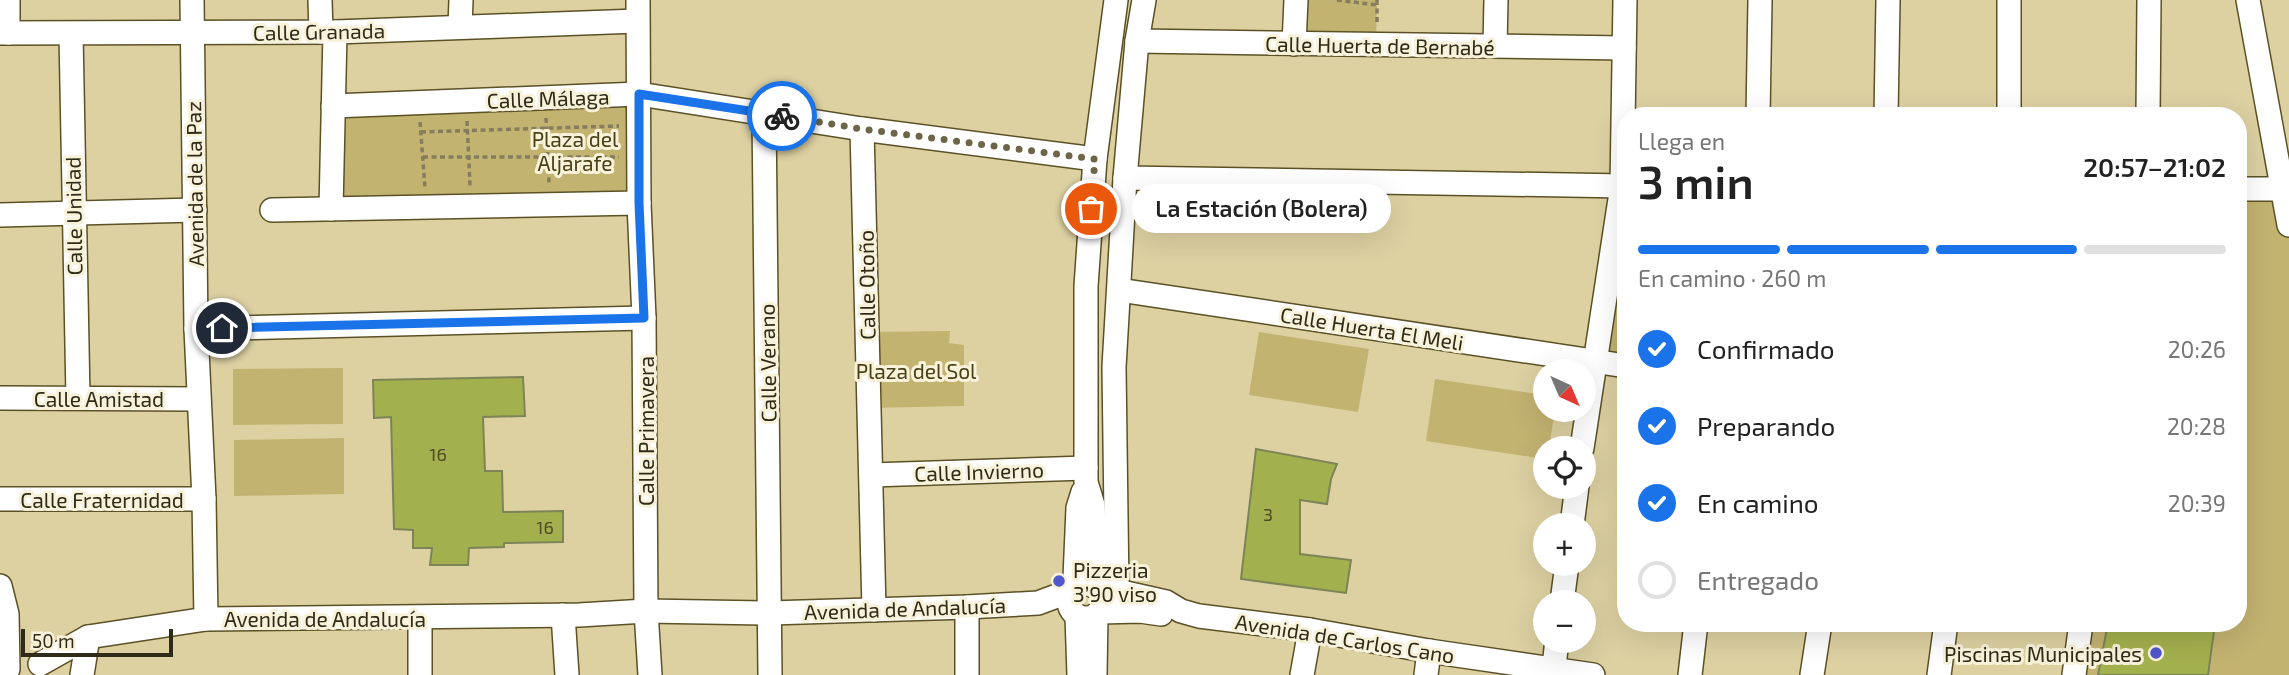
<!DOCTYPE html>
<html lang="es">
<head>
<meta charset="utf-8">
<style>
  :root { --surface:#fff; --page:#f2f2f2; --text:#222; --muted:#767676; --line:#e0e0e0; --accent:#1a73e8 }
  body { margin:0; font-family:"Exo 2",sans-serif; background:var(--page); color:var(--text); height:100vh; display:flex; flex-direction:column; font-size:26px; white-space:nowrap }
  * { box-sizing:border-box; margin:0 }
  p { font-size:23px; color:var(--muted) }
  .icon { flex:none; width:38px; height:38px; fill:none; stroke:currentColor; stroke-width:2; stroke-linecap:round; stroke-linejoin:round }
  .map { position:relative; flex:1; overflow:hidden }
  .panel { position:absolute; left:1617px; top:107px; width:630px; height:525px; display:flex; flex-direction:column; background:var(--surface); border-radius:28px; box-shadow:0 7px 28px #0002 }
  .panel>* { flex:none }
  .needle { width:46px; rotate:136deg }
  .fabs { position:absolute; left:1533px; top:359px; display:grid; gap:14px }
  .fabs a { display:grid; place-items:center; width:63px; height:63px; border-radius:50%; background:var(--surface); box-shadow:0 7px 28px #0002; font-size:35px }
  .scale { position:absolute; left:21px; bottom:18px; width:152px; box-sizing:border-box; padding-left:7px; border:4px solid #2f2b18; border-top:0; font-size:19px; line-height:24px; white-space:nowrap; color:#2f2b18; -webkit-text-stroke:5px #f8f2da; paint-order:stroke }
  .pin { position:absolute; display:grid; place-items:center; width:60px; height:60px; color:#fff; margin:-30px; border:4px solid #fff; border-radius:50%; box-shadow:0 2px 7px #0007 }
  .courier { position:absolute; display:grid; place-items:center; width:70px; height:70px; margin:-35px; border:5px solid #1a73e8; border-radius:50%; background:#fff; color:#222; box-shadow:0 2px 9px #0007 }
  .bubble { position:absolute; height:49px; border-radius:24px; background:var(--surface); box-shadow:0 7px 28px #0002; font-size:23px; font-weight:600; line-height:49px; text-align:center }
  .headline em { font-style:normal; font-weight:600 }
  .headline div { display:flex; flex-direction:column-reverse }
  .headline { display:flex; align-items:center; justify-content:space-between; height:119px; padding:0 21px }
  h1 { font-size:46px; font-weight:600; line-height:52px }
  .bar { display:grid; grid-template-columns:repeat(4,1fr); gap:10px 7px; align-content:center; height:84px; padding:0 21px }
  .bar i { height:9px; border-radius:5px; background:var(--line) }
  .bar .on { background:var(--accent) }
  .bar p { grid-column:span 4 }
  ol { padding:0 21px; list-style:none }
  li { display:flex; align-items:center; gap:21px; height:77px }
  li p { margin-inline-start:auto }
  li .icon { padding:7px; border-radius:50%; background:var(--accent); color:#fff; stroke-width:4 }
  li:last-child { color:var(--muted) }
  li i { width:38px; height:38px; border:4px solid var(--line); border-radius:50% }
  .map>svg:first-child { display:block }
</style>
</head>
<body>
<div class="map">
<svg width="2289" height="675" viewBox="0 0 2289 675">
  <rect width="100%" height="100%" fill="#ddd1a2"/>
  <g fill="#c3b371">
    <polygon points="1296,0 1377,0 1376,45 1294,44"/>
    <polygon points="639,94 639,203 331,209 333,106"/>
    <polygon points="1626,186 1626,366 1594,362"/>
    <polygon points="2238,189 2283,189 2289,225 2289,675 2074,675 2081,623 2238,623"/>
    <polygon points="950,331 949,343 964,345 964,406 869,408 867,332"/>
    <polygon points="1259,332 1369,349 1358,412 1249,395"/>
    <polygon points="343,368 343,424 233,425 233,369"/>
    <polygon points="1435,379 1545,395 1545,410 1555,410 1549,448 1545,448 1545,459 1426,441"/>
    <polygon points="344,438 344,494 234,496 234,440"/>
  </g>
  <g fill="#a3b04e" stroke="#7c8458" stroke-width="2">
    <polygon points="523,377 525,416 483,417 485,471 502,471 503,512 563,511 563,542 504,543 504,547 469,548 468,565 430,565 432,548 413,548 413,530 394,529 391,417 374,418 373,380"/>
    <polygon points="1256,449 1337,464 1331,479 1327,504 1300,500 1300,554 1351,560 1346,593 1241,579"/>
    <polygon points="2108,623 2173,623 2214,631 2208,675 2098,675"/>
  </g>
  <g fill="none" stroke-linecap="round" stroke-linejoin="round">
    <defs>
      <g id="minor">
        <polyline points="192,0 196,329 204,499 206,619"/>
        <polyline points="320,0 321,32"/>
        <polyline points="638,0 639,203 644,318 646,611 650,675"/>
        <polyline points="2248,0 2289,225"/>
        <polyline points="460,27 461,0"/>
        <polyline points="0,33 335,32 637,21"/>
        <polyline points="8,33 8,0"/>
        <polyline points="71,34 78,398"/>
        <polyline points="1137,41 1624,48"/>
        <polyline points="1294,44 1296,0"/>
        <polyline points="1495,46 1496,0"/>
        <polyline points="333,106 639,94 862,129 1095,159"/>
        <polyline points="764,113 770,675"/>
        <polyline points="1758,116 1760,0"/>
        <polyline points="1886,116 1888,0"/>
        <polyline points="2009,116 2009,0"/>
        <polyline points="2148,116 2149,0"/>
        <polyline points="862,129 874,610"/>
        <polyline points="1125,178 1626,186"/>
        <polyline points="2238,189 2283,189"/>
        <polyline points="331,209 335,32"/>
        <polyline points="272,210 639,203"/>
        <polyline points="0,215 195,210"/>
        <polyline points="1119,290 1626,366"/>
        <polyline points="196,329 644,318"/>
        <polyline points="0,398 198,399"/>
        <polyline points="1582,448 1622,186 1625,0"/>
        <polyline points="871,475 1086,468"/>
        <polyline points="0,499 204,499"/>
        <polyline points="1572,525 1577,486"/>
        <circle cx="1086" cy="601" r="17"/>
        <polyline points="0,586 7,614 8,669"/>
        <polyline points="1077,587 1075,578 1078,508 1083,492"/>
        <polyline points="1097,588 1093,505 1086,482 1086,286 1095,159 1116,0"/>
        <polyline points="1117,591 1114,367 1125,178 1137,41 1144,0"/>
        <polyline points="1101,592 1117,591 1166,602 1181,611 1199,616 1310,630 1429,651 1593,675"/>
        <polyline points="1562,602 1567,564"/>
        <polyline points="967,607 967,675"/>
        <polyline points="1100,612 1140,611 1161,614"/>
        <polyline points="563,615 567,675"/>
        <polyline points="1077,616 1079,675"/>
        <polyline points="420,618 420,675"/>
        <polyline points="40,664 88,637 206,619 579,615 646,611 770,613 967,607 1038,603 1073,590"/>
        <polyline points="82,675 88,637"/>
        <polyline points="1095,675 1096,615"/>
        <polyline points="1302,675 1310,630"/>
        <polyline points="1426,675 1429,651"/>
        <polyline points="1553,675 1557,640"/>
        <polyline points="1690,675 1696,623"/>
        <polyline points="1812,675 1820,623"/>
        <polyline points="1939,675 1946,623"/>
        <polyline points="2074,675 2081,623"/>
      </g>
    </defs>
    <use href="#minor" stroke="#5b5125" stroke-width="26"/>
    <g stroke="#857d5c" stroke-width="3.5" stroke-dasharray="5 3.5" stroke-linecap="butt">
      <polyline points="1337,0 1377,5"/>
      <polyline points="1377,22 1377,0"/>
      <polyline points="546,118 549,183"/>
      <polyline points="467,121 470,186"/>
      <polyline points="420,122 425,188"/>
      <polyline points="421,132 619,126"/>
      <polyline points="423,157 619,157"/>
    </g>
    <use href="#minor" stroke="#fff" stroke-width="23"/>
  </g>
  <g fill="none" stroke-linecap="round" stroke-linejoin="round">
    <polyline stroke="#6c6548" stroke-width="7" stroke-dasharray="0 12.6" points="782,116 862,129 1095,159 1091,209"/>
    <polyline stroke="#1a73e8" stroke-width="9" points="222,328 644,318 639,203 639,94 782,116"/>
  </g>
  <g fill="#5056cc" stroke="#f8f2da" stroke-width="2.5">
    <circle cx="1059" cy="581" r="7"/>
    <circle cx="2156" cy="653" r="7"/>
  </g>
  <g text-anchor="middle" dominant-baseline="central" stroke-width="6" stroke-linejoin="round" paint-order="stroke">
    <g font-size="18" fill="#4c4c26">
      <text x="438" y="454">16</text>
      <text x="1268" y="514">3</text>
      <text x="545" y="527">16</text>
    </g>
    <g font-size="21" fill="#2f2b18" stroke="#f8f2da">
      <text transform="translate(319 31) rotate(-1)">Calle Granada</text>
      <text transform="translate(1380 45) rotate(1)">Calle Huerta de Bernabé</text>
      <text transform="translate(548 98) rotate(-2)">Calle Málaga</text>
      <text transform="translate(194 184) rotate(-91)">Avenida de la Paz</text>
      <text transform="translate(73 216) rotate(-91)">Calle Unidad</text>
      <text transform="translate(866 285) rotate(-91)">Calle Otoño</text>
      <text transform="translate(1372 328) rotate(9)">Calle Huerta El Meli</text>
      <text transform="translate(767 363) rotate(-91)">Calle Verano</text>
      <text x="99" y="398">Calle Amistad</text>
      <text transform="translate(645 431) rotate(-90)">Calle Primavera</text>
      <text transform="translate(979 471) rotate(-2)">Calle Invierno</text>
      <text x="102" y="499">Calle Fraternidad</text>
      <text transform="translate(905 608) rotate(-2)">Avenida de Andalucía</text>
      <text x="325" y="618">Avenida de Andalucía</text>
      <text transform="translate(1345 638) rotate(9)">Avenida de Carlos Cano</text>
    </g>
    <g font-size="21" fill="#4a4015" stroke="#f8f2da">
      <text x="575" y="138">Plaza del<tspan x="575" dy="24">Aljarafe</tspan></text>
      <text x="916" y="370">Plaza del Sol</text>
    </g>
    <g font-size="21" fill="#2f2b18" stroke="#f8f2da" text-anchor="start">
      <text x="1073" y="569">Pizzeria<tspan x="1073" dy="24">3’90 viso</tspan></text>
      <text x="2142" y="653" text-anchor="end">Piscinas Municipales</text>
    </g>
  </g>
</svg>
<div class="fabs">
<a><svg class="needle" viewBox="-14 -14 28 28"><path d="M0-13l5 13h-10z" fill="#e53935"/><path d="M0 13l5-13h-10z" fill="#767676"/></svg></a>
<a><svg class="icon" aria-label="locate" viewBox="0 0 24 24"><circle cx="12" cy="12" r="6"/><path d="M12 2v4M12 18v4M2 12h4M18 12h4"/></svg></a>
<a>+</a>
<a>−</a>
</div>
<div class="scale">50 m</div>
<div class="pin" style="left:1091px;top:209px;background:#ea580c"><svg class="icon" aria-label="bag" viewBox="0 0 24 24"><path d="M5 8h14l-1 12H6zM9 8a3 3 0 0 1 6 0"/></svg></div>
<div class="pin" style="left:222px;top:328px;background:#1f2937"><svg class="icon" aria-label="home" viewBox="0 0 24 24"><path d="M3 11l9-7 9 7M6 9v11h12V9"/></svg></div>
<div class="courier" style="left:782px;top:116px"><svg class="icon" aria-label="bike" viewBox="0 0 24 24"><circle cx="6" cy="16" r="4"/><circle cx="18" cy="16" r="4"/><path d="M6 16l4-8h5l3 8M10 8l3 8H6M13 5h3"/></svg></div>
<div class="bubble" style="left:1132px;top:184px;width:259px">La Estación (Bolera)</div>
<section class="panel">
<div class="headline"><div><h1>3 min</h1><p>Llega en</p></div><em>20:57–21:02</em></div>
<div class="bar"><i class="on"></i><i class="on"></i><i class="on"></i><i></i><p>En camino · 260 m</p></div>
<ol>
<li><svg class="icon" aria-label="check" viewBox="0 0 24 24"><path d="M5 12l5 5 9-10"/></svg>Confirmado<p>20:26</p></li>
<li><svg class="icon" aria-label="check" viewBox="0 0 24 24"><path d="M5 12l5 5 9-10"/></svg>Preparando<p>20:28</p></li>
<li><svg class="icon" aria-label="check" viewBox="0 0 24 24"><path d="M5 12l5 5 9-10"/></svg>En camino<p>20:39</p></li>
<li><i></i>Entregado</li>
</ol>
</section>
</div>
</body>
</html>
